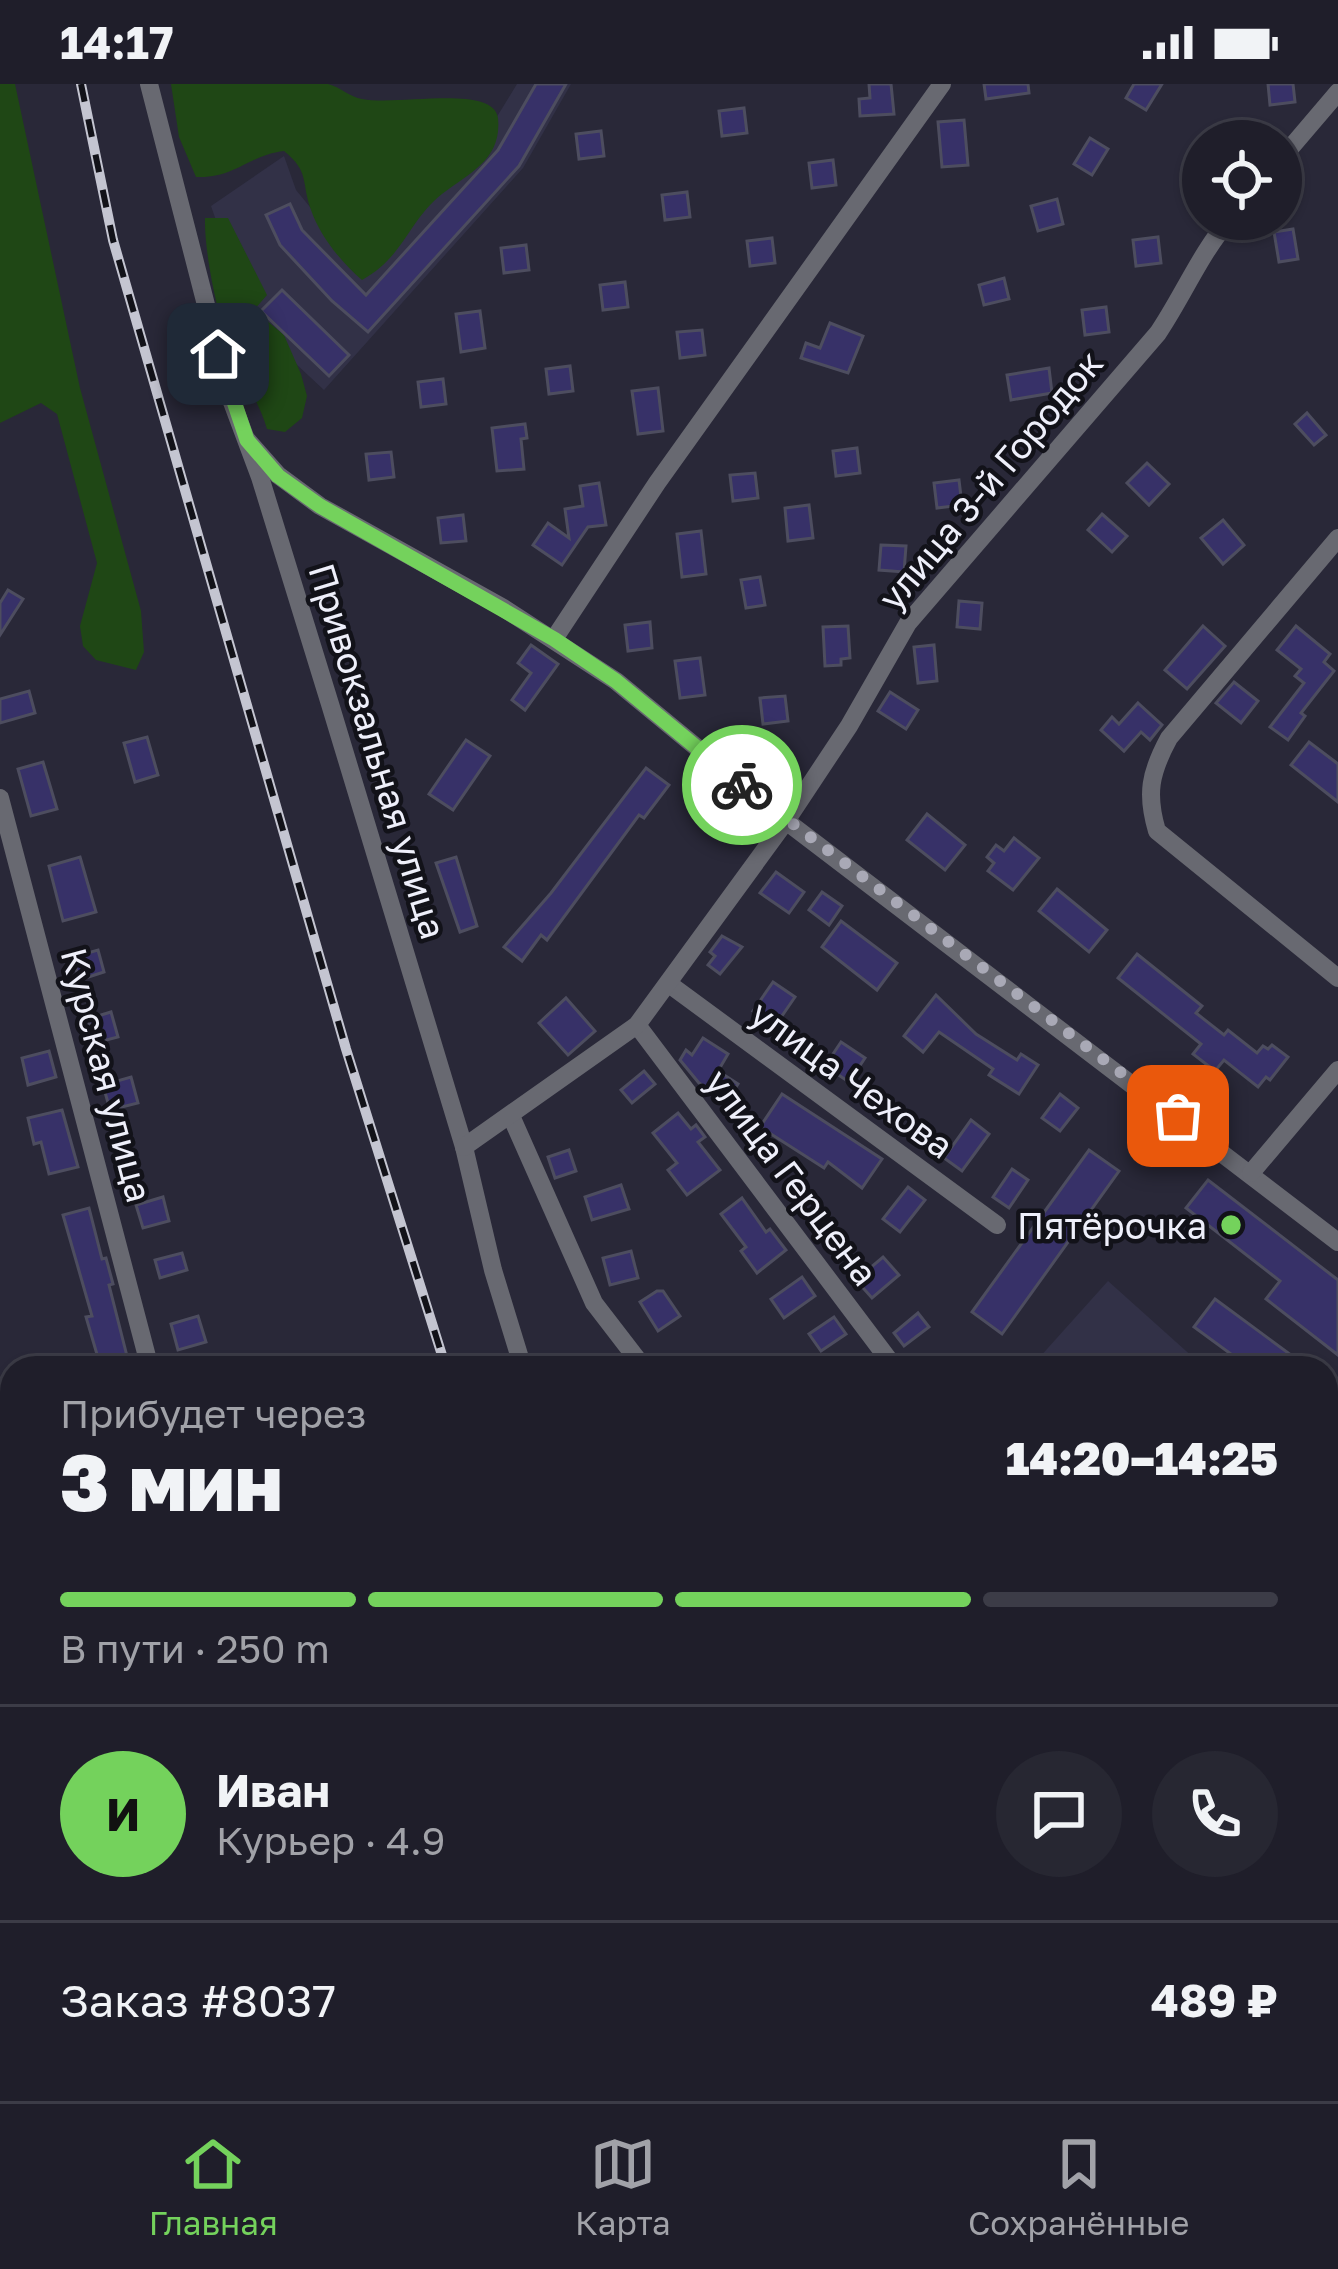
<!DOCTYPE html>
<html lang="ru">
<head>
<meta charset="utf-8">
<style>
  :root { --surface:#1f1e2a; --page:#272732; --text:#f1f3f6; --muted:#a1a2a8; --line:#3c3c47; --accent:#74d25c }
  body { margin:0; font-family:"Golos Text",sans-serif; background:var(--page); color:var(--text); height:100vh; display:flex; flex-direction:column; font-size:45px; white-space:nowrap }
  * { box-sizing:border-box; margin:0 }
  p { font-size:39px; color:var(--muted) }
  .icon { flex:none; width:66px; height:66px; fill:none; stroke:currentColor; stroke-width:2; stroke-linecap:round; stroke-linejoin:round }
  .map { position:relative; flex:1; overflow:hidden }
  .sheet { position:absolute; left:0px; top:1272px; width:1338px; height:747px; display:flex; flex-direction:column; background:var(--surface); border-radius:36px 36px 0 0; box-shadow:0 3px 9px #0004,0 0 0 3px var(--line) }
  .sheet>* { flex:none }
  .controls { position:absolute; left:1182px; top:36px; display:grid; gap:24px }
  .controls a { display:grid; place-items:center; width:120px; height:120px; border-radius:50%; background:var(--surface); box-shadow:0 3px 9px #0004,0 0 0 3px var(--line); font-size:60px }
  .pin { position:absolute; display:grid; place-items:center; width:102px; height:102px; color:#fff; margin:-51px; border-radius:24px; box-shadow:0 6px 18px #0006 }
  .courier { position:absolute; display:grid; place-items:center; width:120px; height:120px; margin:-60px; border:9px solid #74d25c; border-radius:50%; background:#fff; color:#222; box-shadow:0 3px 15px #0007 }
  .summary em { font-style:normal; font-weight:800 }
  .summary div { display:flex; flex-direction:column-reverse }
  .summary { display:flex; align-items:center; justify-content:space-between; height:204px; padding:0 60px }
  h1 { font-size:78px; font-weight:800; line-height:90px }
  .bar { display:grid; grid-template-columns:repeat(4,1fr); gap:18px 12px; align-content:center; height:144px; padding:0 60px }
  .bar i { height:15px; border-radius:9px; background:var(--line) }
  .bar .selected { background:var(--accent) }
  .bar p { grid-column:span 4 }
  .line { display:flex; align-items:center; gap:30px; padding:0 60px; border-top:3px solid var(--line) }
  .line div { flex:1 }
  .round { display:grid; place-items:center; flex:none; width:126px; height:126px; border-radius:63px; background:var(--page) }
  .status { display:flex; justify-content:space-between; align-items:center; height:84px; padding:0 60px; background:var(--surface); direction:ltr }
  .status svg { height:33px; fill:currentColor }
  .dock { display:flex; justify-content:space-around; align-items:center; height:168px; border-top:3px solid var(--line); background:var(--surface); font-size:33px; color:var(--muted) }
  .dock a { display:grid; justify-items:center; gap:6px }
  .dock .selected { color:var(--accent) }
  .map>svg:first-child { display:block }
</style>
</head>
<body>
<div class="status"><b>14:17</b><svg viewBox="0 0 49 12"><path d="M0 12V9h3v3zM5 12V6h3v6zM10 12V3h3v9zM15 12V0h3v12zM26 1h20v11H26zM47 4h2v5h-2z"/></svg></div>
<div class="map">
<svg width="1338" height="2017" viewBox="0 0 1338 2017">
  <rect width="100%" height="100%" fill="#292838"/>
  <g fill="#323147">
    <polygon points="517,0 571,0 523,84 324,306 252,239 211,122 284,72 296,106 361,185 482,57"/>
    <polygon points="1108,1197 1205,1284 1030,1284"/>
    <polygon points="1326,1394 1338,1404 1338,1622 1326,1612"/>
  </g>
  <g fill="#1f4715">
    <polygon points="0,0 15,0 80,304 141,527 144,568 136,586 96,576 83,562 80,542 97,479 57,330 41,319 0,339"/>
    <path d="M171,0C208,0 245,0 282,0C296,0 314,0 328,0C340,3 350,13 362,15C400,22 493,0 498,34C502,75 471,88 442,110C408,137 404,173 362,196C341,178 320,152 311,126C301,98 310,88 284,67C249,71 234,95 196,93L179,53Z"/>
    <path d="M205,134H228L267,211L254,226L284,251L301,290L307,312L302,334L285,348L267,345C259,317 242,294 231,267C218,235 204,168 205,134Z"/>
    <polygon points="0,1321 12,1338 12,1535 0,1521"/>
    <polygon points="458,2007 600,2007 606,2017 466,2017"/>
  </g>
  <g fill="#373168" stroke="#4d4d5f" stroke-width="3">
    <polygon points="536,0 566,0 519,82 368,248 332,217 280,161 266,131 290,120 302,146 366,211 498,66"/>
    <polygon points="869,0 891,0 894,30 860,32 859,15 870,14"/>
    <polygon points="984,0 1028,0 1029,9 986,15"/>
    <polygon points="1134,0 1162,0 1146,26 1126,14"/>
    <polygon points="1268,0 1293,0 1295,18 1270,21"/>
    <polygon points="744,24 747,49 722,52 719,27"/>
    <polygon points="964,36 968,81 942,83 938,38"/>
    <polygon points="601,47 604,72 579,75 576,50"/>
    <polygon points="1090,54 1108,65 1092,91 1074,80"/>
    <polygon points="833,76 836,101 812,104 809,79"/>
    <polygon points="687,108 690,133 665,136 662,111"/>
    <polygon points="1057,115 1063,140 1038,147 1031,122"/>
    <polygon points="1293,145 1298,175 1279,178 1274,148"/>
    <polygon points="1158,153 1161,179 1136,182 1133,156"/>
    <polygon points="772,154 775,179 750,182 747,157"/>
    <polygon points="526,161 529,186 504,189 501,164"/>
    <polygon points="1004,194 1009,215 984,221 979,201"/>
    <polygon points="625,198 628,223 603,226 600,201"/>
    <polygon points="282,206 349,271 329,292 261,227"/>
    <polygon points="1106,223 1109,248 1085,251 1082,226"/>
    <polygon points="480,227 485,264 461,268 456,230"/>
    <polygon points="830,239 863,252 848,289 801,274 806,259 820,264"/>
    <polygon points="702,246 705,271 680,274 677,248"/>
    <polygon points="570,282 573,307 549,310 546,285"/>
    <polygon points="1049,284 1052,309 1011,316 1007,291"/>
    <polygon points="443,295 446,320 421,323 418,298"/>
    <polygon points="658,304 663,347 638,350 632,307"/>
    <polygon points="1307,329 1326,351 1314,361 1295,340"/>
    <polygon points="525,340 527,354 521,355 524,385 497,387 492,344"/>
    <polygon points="857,364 860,389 836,392 833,367"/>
    <polygon points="391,368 394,393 369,396 366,370"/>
    <polygon points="1147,379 1169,400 1149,421 1127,399"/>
    <polygon points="755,389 758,414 733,417 730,391"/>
    <polygon points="959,396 962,421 937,424 934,399"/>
    <polygon points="599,399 606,441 588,443 562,481 533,461 548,439 569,454 565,425 583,422 580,402"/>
    <polygon points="809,421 813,454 788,457 785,424"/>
    <polygon points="1102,430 1127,452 1112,468 1088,446"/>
    <polygon points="463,431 466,457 441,459 438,434"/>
    <polygon points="1223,436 1244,461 1223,480 1201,454"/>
    <polygon points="701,447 706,490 682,493 677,450"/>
    <polygon points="881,461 906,462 904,488 879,486"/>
    <polygon points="760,493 765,521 746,524 741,496"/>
    <polygon points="8,506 23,515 0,551 0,519"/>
    <polygon points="959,517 982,519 980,545 957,543"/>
    <polygon points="650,538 652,564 628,567 625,541"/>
    <polygon points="848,542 850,574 841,575 841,581 825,582 823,543"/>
    <polygon points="1203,542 1225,562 1187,605 1165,586"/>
    <polygon points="1296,542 1330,570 1324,578 1334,587 1301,629 1305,632 1288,656 1270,643 1304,599 1295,592 1301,585 1277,566"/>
    <polygon points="531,561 558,580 525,626 512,616 531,589 518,579"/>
    <polygon points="934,561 937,597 918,599 914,563"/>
    <polygon points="700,574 705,611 680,614 675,577"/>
    <polygon points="1234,598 1258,617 1241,639 1216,619"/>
    <polygon points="29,607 35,629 0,639 0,615"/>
    <polygon points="890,608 918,626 906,645 878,627"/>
    <polygon points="785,612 788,637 763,640 760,614"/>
    <polygon points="1138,619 1162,641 1150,656 1141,648 1124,667 1101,646 1112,633 1119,640"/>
    <polygon points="147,653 158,691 135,698 124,659"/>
    <polygon points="466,656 490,672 453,726 429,710"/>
    <polygon points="1309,658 1338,680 1338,718 1291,681"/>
    <polygon points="43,678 57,725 31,732 18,685"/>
    <polygon points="646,684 669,701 644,734 639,731 547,856 541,851 522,877 504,863 551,809"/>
    <polygon points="927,730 965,761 945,786 907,756"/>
    <polygon points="1014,754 1039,774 1013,806 988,787 994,779 987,773 996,761 1004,767"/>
    <polygon points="80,773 96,828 63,837 49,782"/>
    <polygon points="456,773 477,842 460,848 436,779"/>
    <polygon points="776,788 804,808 789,829 760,809"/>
    <polygon points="1057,805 1107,846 1089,868 1039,827"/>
    <polygon points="822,808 842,822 829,841 809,826"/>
    <polygon points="841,837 897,879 877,906 822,863"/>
    <polygon points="722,852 742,863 720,890 708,881 715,872 710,868"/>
    <polygon points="98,866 104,888 79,896 73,873"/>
    <polygon points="1137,870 1202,922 1196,929 1224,951 1228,946 1257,969 1263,962 1268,965 1272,961 1288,973 1270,996 1266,993 1258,1003 1224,976 1215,987 1193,970 1201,960 1118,894"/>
    <polygon points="773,898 795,913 775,942 753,927"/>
    <polygon points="936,911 976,950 1017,976 1021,970 1038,981 1019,1010 989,991 993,985 939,948 923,968 904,952"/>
    <polygon points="566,914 595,947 568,971 539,939"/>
    <polygon points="111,928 118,953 95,959 88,935"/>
    <polygon points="703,954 728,970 718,987 738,1000 727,1017 699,999 680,976 686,966 692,971"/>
    <polygon points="841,958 865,974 849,998 825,982"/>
    <polygon points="49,967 56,993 28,1001 22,974"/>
    <polygon points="644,987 655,1000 632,1019 621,1006"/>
    <polygon points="131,993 138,1019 110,1026 103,1001"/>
    <polygon points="782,1010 882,1075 862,1104 828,1078 824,1084 760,1043"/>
    <polygon points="1060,1010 1078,1024 1060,1047 1042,1034"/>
    <polygon points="62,1026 78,1083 49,1090 41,1058 34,1060 28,1034"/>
    <polygon points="678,1029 691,1045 696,1041 705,1053 698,1058 720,1086 687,1111 668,1086 677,1079 653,1049"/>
    <polygon points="971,1036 989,1050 962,1087 944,1074"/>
    <polygon points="569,1066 576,1087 555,1094 548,1073"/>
    <polygon points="1089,1066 1119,1087 1002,1250 972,1228"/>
    <polygon points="1012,1085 1028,1096 1009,1124 993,1113"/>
    <polygon points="1208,1096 1338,1196 1338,1271 1266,1215 1280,1197 1186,1124"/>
    <polygon points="621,1101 629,1125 592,1136 585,1113"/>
    <polygon points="908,1103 925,1116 900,1148 883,1135"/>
    <polygon points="163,1113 169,1137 143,1144 136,1121"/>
    <polygon points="742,1114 766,1148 770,1145 786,1166 757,1189 741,1167 746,1163 721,1130"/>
    <polygon points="89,1124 102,1175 106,1174 113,1200 109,1201 130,1284 101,1284 86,1233 92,1232 63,1131"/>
    <polygon points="631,1167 638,1194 610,1201 603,1174"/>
    <polygon points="182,1169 187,1186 160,1194 155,1176"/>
    <polygon points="883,1173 899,1191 872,1214 856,1196"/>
    <polygon points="802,1193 815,1212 784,1234 771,1215"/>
    <polygon points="657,1207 663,1207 680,1232 658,1247 640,1218"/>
    <polygon points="1215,1215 1291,1271 1281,1284 1250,1284 1194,1243"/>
    <polygon points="918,1229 929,1243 904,1262 894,1249"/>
    <polygon points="198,1232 206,1258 178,1266 171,1240"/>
    <polygon points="834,1233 846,1250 821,1267 809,1250"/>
  </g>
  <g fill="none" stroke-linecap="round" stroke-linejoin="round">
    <g stroke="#686971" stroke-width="18">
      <polyline points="149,0 229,310 260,393 330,620 464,1063 493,1186 523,1284"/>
      <polyline points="1281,75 1338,8"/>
      <polyline points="247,356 278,391 320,422 502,523 616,597 786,737 1338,1158"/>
      <path d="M1338,454L1169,654C1150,689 1146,710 1157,747L1338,894"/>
      <polyline points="554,555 657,399 942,0"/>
      <polyline points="0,714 150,1284"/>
      <polyline points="669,900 997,1141"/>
      <polyline points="637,941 895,1284"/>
      <polyline points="511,1032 594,1219 644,1284"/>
      <path d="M464,1063L637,941L786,737L849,642L908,539L1158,249C1183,212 1201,168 1230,135"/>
      <polyline points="1251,1089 1338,986"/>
      <polyline points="754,2007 758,2017"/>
      <polyline points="0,2015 3,2017"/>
    </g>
    <defs>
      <g id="rail">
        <polyline points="81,0 113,156 346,965 446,1284"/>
        <polyline points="696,2007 700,2017"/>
      </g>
    </defs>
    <use href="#rail" stroke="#c4c5d1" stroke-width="10"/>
    <use href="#rail" stroke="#121219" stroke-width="6" stroke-dasharray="18" stroke-linecap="butt"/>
  </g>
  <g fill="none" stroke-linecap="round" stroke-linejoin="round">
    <polyline stroke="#a9a9b6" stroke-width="12" stroke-dasharray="0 21.6" points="742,701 1178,1032"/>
    <polyline stroke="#74d25c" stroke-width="15" points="218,270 247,356 278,392 320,422 554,555 616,597 742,701"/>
  </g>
  <circle fill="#74d25c" stroke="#121219" stroke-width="4.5" cx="1231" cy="1141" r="12"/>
  <g text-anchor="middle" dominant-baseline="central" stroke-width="9" stroke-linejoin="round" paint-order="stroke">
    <g font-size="36" fill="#eeeffa" stroke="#121219">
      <text transform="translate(990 396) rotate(-50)">улица 3-й Городок</text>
      <text transform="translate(378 667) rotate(73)">Привокзальная улица</text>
      <text transform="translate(107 991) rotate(75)">Курская улица</text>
      <text transform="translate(852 995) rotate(36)">улица Чехова</text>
      <text transform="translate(792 1093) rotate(53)">улица Герцена</text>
    </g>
    <g font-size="36" fill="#eeeffa" stroke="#121219" text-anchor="end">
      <text x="1207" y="1141">Пятёрочка</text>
    </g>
  </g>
</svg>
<div class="controls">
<a><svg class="icon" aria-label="locate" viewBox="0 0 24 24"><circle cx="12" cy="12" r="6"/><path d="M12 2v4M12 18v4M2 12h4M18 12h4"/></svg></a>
</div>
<div class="pin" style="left:1178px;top:1032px;background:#ea580c"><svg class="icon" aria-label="bag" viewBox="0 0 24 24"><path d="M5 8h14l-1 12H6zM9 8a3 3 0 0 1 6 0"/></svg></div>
<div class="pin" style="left:218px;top:270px;background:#1f2937"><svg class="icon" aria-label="home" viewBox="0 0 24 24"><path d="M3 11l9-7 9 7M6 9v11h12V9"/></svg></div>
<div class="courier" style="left:742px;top:701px"><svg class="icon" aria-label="bike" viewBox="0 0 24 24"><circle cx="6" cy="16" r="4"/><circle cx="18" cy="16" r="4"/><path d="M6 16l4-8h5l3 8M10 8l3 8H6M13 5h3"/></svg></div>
<section class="sheet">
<div class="summary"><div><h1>3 мин</h1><p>Прибудет через</p></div><em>14:20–14:25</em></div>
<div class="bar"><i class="selected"></i><i class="selected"></i><i class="selected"></i><i></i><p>В пути · 250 m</p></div>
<div class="line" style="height:216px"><b class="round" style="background:var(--accent);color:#111">И</b><div><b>Иван</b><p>Курьер · 4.9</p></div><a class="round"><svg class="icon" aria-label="chat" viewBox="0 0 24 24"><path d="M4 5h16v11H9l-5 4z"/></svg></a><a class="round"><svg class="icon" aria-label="phone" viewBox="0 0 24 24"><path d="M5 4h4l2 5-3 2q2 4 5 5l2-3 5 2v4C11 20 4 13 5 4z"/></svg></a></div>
<div class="line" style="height:156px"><div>Заказ #8037</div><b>489 ₽</b></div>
</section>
</div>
<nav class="dock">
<a class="selected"><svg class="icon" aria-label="home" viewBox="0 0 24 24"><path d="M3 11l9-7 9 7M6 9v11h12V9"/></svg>Главная</a>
<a><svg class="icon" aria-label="map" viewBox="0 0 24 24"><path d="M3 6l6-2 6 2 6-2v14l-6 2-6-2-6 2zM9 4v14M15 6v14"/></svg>Карта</a>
<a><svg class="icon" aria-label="saved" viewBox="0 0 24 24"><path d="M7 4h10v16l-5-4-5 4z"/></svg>Сохранённые</a>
</nav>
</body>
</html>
